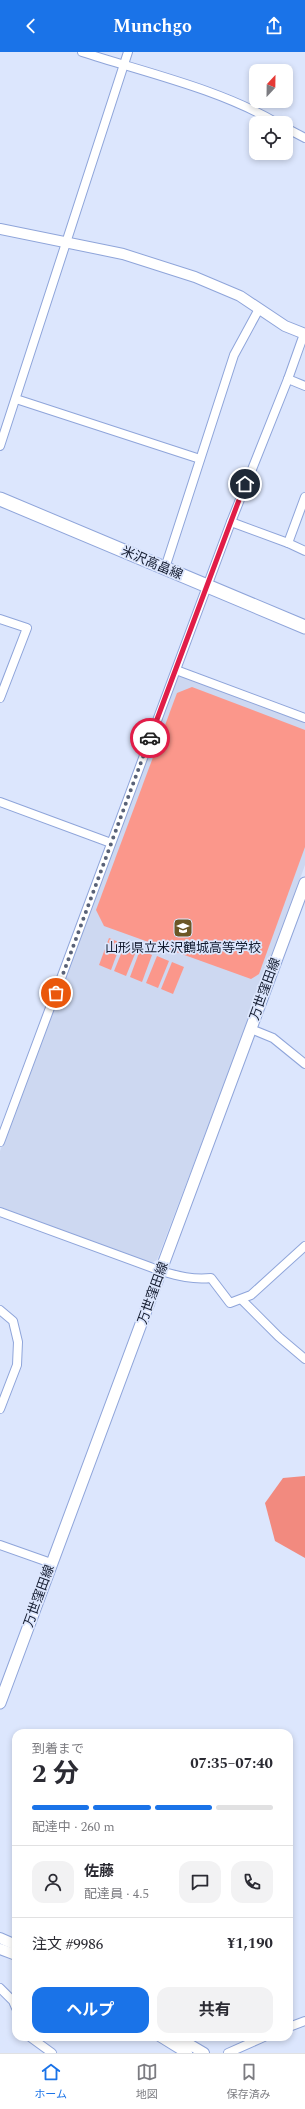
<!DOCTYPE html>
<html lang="ja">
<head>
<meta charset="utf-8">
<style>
  :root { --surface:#fff; --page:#f2f2f3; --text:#2b2b33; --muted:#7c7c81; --line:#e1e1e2; --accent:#1a73e8 }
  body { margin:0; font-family:Spectral,"Noto Sans JP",serif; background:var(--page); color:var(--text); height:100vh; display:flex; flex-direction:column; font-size:15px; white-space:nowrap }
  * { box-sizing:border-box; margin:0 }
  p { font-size:13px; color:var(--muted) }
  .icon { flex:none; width:22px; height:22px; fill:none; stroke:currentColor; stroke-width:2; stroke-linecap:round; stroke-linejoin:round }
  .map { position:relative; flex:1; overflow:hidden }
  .drawer { position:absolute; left:12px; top:1677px; width:281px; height:312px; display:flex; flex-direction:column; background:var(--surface); border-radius:12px; box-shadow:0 2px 6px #0003 }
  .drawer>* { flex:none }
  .needle { width:26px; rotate:22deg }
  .buttons { position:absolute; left:249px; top:12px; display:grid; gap:8px }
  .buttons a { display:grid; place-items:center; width:44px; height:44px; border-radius:8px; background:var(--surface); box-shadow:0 2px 6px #0003; font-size:20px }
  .pin { position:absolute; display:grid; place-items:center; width:34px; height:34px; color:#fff; margin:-17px; border:2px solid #fff; border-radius:50%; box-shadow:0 1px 4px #0007 }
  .courier { position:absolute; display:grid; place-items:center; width:40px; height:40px; margin:-20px; border:3px solid #e11d48; border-radius:50%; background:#fff; color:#222; box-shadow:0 1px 5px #0007 }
  .head em { font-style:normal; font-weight:700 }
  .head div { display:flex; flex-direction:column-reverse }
  .head { display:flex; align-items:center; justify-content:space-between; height:68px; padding:0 20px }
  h1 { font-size:26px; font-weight:700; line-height:30px }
  .bar { display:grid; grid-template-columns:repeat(4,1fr); gap:6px 4px; align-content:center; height:48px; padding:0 20px }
  .bar i { height:5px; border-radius:3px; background:var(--line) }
  .bar .current { background:var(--accent) }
  .bar p { grid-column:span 4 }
  .line { display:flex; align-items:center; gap:10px; padding:0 20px; border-top:1px solid var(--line) }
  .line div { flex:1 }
  .round { display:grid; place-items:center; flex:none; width:42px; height:42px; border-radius:12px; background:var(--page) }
  .button { display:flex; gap:8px; margin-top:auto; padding:8px 20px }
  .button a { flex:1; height:46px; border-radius:12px; background:var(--accent); color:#fff; font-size:16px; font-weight:700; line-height:46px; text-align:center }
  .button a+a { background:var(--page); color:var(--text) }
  header { display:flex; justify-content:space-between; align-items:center; height:52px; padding:0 20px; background:var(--accent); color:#fff; font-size:18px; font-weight:700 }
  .dock { display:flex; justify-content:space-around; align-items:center; height:56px; border-top:1px solid var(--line); background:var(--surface); font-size:11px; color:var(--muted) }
  .dock a { display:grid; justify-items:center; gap:2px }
  .dock .current { color:var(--accent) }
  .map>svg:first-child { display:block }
</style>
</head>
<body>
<header><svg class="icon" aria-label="back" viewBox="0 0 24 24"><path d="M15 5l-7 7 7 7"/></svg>Munchgo<svg class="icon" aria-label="share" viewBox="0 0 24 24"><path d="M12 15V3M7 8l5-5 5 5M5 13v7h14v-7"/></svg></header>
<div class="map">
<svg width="305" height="2001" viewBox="0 0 305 2001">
  <rect width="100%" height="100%" fill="#dce6fd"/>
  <polygon fill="#cdd8f1" points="183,623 305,669 305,813 260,938 157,1208 151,1211 0,1155 0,1099 176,626"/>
  <g fill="#fb978b">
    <polygon points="192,635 305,678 305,795 259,922 251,927 104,874 96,858 177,641"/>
    <polygon points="109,886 121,891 111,918 99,913"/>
    <polygon points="125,892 137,897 126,924 114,919"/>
    <polygon points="140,898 152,903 142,930 130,925"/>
    <polygon points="157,904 169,909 158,936 146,931"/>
    <polygon points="172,910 184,915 173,942 161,937"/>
  </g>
  <polygon fill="#f28a7f" points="305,1424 305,1506 275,1489 265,1451 283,1426"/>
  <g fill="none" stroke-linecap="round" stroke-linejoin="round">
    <defs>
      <g id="minor">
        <path d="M82,0C147,21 219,37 277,71"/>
        <polyline points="286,76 305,86"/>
        <polyline points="288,327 305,334"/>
        <polyline points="16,347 200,407"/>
        <polyline points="0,394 128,0"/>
        <polyline points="231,470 288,491 305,499"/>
        <polyline points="288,491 305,445"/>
        <polyline points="165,516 234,303 259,257"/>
        <polyline points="0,567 27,576 0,646"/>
        <polyline points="176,618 305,666"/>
        <polyline points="0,750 111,791"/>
        <polyline points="251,977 273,986 305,1012"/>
        <polyline points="0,1090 231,470 288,327 304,282"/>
        <path d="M0,1160L161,1219C178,1224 193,1228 211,1226L230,1251L251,1243L305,1194"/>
        <polyline points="242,1248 279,1285 305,1307"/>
        <polyline points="0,1258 13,1269 18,1290 17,1313 0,1357"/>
        <polyline points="0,1493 51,1511"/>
        <polyline points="0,1936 13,1949 16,1956"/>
        <polyline points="289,1975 305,1969"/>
        <polyline points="30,1985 52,2001"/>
        <polyline points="228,2001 264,1985"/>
      </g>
      <g id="tertiary">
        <polyline points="0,177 123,202 195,225 240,244 285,274 305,282"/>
        <polyline points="0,1886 16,1893"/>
        <polyline points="0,1897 16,1903"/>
        <polyline points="161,1985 187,2001"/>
        <polyline points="177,1985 204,2001"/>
      </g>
      <polyline id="secondary" points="0,1651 305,831"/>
      <polyline id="primary" points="0,447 305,575"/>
    </defs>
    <use href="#minor" stroke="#8fa5da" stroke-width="10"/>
    <use href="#tertiary" stroke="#8fa5da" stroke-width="12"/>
    <use href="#secondary" stroke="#8fa5da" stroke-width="13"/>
    <use href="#primary" stroke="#8fa5da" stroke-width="15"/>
    <use href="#minor" stroke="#fff" stroke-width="8"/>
    <use href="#tertiary" stroke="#fff" stroke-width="10"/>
    <use href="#secondary" stroke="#fff" stroke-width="11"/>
    <use href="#primary" stroke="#fff" stroke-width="13"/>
  </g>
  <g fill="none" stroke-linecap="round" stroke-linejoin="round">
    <polyline stroke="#596277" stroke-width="4" stroke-dasharray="0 7.2" points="56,941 150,686"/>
    <polyline stroke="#e11d48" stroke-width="5" points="150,686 245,432"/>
  </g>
  <defs>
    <symbol id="school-square" viewBox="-11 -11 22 22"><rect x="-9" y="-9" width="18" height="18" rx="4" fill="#6b5726" stroke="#dce6fd"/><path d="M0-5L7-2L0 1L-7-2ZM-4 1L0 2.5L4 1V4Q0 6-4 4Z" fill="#fff"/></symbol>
  </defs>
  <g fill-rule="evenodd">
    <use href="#school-square" x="172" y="865" width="22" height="22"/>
  </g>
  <g text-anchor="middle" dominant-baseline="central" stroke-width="3.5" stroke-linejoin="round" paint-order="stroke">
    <g font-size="13" fill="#131b2f" stroke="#dce6fd">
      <text transform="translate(152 511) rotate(23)">米沢高畠線</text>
      <text transform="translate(265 937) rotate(-70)">万世窪田線</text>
      <text transform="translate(153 1241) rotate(-70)">万世窪田線</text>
      <text transform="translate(39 1544) rotate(-70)">万世窪田線</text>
    </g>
    <g font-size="13" fill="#131b2f" stroke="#dce6fd">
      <text x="183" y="896">山形県立米沢鶴城高等学校</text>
    </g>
  </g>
</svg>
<div class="buttons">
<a><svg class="needle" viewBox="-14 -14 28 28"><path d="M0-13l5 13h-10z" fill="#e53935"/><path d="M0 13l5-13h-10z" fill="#7c7c81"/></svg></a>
<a><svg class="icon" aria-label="locate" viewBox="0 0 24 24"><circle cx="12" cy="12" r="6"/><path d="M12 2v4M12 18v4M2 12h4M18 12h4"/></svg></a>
</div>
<div class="pin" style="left:56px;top:941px;background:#ea580c"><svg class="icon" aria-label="bag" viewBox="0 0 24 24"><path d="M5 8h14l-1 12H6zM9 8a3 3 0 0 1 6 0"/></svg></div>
<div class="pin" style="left:245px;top:432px;background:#1f2937"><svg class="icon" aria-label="home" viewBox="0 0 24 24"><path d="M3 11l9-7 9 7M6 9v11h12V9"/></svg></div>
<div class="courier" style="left:150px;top:686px"><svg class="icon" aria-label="car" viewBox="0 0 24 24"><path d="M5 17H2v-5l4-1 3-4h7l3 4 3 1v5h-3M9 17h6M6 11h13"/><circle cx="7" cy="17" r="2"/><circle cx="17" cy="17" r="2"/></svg></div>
<section class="drawer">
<div class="head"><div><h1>2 分</h1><p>到着まで</p></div><em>07:35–07:40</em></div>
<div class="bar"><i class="current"></i><i class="current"></i><i class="current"></i><i></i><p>配達中 · 260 m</p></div>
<div class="line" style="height:72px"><a class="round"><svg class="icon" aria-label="person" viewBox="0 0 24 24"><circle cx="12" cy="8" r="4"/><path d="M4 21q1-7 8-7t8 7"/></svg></a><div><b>佐藤</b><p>配達員 · 4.5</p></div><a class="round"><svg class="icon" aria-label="chat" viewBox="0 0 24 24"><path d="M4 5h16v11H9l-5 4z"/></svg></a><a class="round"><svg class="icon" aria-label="phone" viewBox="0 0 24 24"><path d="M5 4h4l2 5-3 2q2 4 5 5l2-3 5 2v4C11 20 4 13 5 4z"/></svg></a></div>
<div class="line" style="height:52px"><div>注文 #9986</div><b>¥1,190</b></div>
<div class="button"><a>ヘルプ</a><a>共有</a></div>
</section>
</div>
<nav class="dock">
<a class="current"><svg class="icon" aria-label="home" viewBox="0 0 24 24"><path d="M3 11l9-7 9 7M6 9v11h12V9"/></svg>ホーム</a>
<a><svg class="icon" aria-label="map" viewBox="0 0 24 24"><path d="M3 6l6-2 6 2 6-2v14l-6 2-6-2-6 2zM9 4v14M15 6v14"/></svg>地図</a>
<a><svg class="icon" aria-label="saved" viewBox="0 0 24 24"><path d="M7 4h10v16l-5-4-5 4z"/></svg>保存済み</a>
</nav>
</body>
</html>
